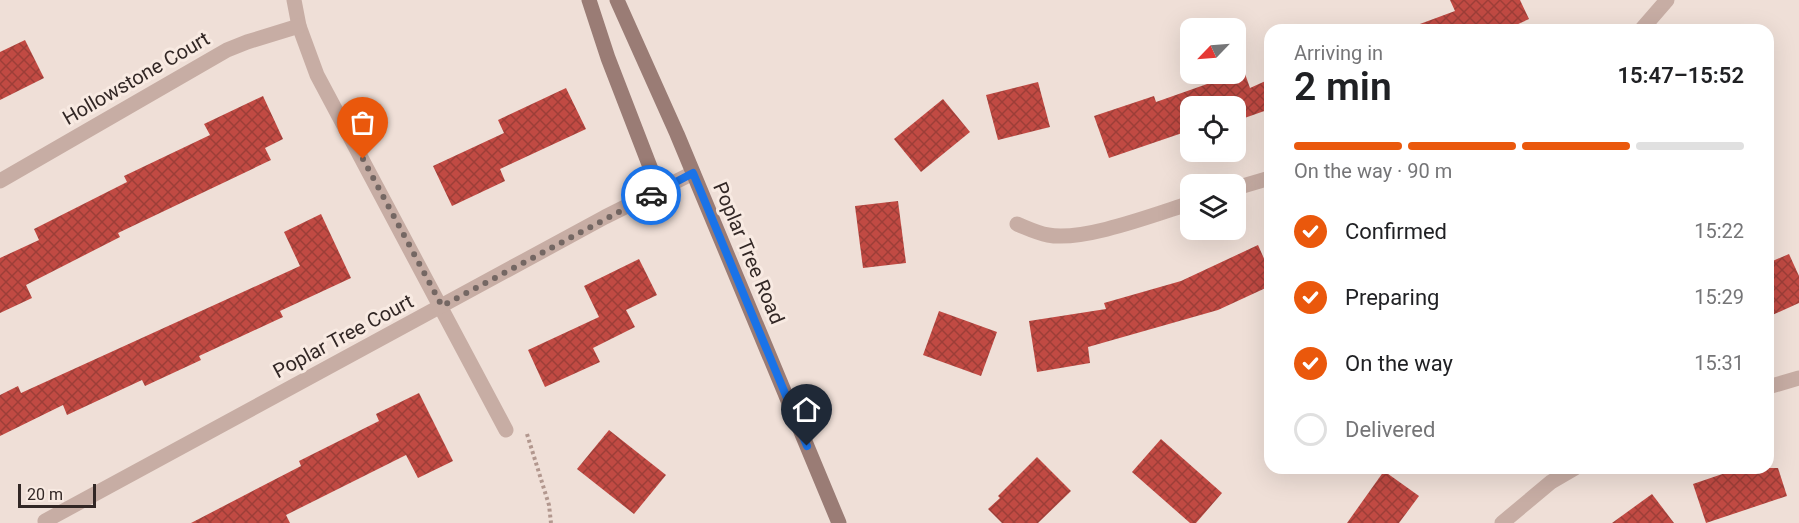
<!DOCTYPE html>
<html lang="en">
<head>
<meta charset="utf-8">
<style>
  :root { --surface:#fff; --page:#f6f6f6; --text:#202124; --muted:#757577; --line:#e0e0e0; --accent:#ea580c }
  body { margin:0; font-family:Roboto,sans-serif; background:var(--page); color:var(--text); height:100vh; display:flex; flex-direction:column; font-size:22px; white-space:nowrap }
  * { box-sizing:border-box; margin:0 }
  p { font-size:20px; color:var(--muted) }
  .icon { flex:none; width:33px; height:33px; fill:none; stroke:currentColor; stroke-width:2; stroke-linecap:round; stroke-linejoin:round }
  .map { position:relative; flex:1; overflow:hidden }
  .details { position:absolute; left:1264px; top:24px; width:510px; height:450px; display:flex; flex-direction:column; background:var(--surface); border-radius:18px; box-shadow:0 6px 24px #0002 }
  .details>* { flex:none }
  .needle { width:39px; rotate:245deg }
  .controls { position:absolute; left:1180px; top:18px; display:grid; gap:12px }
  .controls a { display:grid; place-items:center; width:66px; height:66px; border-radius:12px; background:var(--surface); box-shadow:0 6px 24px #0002; font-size:30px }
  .scale { position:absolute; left:18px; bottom:15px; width:78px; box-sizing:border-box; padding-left:6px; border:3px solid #322725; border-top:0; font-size:16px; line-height:21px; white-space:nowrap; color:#322725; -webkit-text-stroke:4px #f8eae2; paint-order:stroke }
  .pin { position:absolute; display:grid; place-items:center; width:51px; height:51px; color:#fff; margin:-62px -26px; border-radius:50% 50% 50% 0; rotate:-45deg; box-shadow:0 0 6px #0007 }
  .pin .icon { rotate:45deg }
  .courier { position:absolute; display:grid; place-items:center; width:60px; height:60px; margin:-30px; border:4px solid #1a73e8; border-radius:50%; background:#fff; color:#222; box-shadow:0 2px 8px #0007 }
  .summary em { font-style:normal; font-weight:600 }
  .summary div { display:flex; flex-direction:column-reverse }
  .summary { display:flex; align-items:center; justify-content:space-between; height:102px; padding:0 30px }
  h1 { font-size:39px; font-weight:600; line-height:45px }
  .bar { display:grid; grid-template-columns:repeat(4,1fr); gap:9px 6px; align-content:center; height:72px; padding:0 30px }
  .bar i { height:8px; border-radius:4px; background:var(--line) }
  .bar .active { background:var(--accent) }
  .bar p { grid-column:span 4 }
  ol { padding:0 30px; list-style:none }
  li { display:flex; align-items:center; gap:18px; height:66px }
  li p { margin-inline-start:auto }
  li .icon { padding:6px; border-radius:50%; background:var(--accent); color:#fff; stroke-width:4 }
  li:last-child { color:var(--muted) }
  li i { width:33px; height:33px; border:3px solid var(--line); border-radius:50% }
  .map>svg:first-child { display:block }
</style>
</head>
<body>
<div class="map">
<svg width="1799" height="523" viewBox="0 0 1799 523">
  <defs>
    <pattern id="building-cross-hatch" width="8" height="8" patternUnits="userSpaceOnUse" patternTransform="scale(1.5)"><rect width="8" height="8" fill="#c14a43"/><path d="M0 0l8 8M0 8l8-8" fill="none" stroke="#9d3e38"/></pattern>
  </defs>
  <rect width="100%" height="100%" fill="#efdfd7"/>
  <g fill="url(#building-cross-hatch)">
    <polygon points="1450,0 1520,0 1529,19 1505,30 1410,30 1409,28 1455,11"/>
    <polygon points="25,40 44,78 0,100 0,52"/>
    <polygon points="1244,71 1250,88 1270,79 1270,109 1236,121 1236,106 1191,106 1191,130 1109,158 1094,116 1154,96 1156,102"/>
    <polygon points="1038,82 1050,127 998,140 986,95"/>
    <polygon points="566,88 586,129 500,169 505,181 452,206 433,166 504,133 498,120"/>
    <polygon points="263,96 283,139 265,148 271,160 118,233 120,237 26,285 32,298 0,313 0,258 39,240 34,229 127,182 124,176 210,135 204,124"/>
    <polygon points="943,99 970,132 921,172 894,139"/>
    <polygon points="898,201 906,263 863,268 855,206"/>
    <polygon points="321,214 351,278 280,311 283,317 199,356 201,360 145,386 142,380 67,415 63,405 0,436 0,395 18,386 21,393 300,266 284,232"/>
    <polygon points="1258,245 1270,272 1270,286 1218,310 1088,347 1090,363 1037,372 1029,321 1106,309 1104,303 1181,281"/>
    <polygon points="1789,254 1799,276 1799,303 1768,317 1768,263"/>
    <polygon points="639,259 657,295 626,310 635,327 593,348 600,362 545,387 528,350 599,317 584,286"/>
    <polygon points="939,311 997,332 981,376 923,355"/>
    <polygon points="419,393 453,461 418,478 406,455 286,515 290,523 191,523 301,466 299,461 379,421 376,414"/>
    <polygon points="609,430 666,475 634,514 577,469"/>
    <polygon points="1161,439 1222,493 1196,523 1190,523 1132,472"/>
    <polygon points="1037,457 1071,491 1038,523 1002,523 988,509 1000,498 998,496"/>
    <polygon points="1740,468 1778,468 1787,496 1706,523 1693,484"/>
    <polygon points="1384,471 1419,496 1399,523 1347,523"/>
    <polygon points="1652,494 1674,523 1612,523"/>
  </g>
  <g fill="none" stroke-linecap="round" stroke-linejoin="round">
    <polyline stroke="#b2978e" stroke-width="4" stroke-dasharray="3 3" stroke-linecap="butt" points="527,434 549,505 551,523"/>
    <g stroke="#c7ada4" stroke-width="15">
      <polyline points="294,0 299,26 317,75 506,430"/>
      <polyline points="1641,30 1667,0"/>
      <polyline points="0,181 227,50 247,42 299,26"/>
      <polyline points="1236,188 1270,178"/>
      <path d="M1017,224C1027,228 1037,233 1048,235C1083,242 1156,214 1191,203"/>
      <polyline points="1768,387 1799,378"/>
      <polyline points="45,521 605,217 693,173"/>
      <polyline points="1502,523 1551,482 1575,468"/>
    </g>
    <g stroke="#9a7c75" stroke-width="15">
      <polyline points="589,0 608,58 652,172 653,180 650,195"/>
      <polyline points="617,0 677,134 839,523"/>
    </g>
  </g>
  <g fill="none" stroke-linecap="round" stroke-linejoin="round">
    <polyline stroke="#746763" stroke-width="6" stroke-dasharray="0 10.8" points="363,159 442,306 651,195"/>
    <polyline stroke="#1a73e8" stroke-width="8" points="651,195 693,173 807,446"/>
  </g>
  <g text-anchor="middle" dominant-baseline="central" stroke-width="6" stroke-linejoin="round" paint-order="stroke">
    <g font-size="20" fill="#322725" stroke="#f8eae2">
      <text transform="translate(136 78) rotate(-30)">Hollowstone Court</text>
      <text transform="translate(749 253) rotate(67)">Poplar Tree Road</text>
      <text transform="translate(343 336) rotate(-28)">Poplar Tree Court</text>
    </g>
  </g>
</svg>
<div class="controls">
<a><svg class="needle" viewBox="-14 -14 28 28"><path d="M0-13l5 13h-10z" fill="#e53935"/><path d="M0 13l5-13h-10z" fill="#757577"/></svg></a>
<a><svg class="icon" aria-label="locate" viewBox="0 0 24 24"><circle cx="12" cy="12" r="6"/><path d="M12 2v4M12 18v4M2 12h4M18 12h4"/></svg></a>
<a><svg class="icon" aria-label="layers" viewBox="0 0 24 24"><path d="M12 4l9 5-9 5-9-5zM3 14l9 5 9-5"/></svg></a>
</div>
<div class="scale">20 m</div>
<div class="pin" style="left:363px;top:159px;background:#ea580c"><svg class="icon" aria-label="bag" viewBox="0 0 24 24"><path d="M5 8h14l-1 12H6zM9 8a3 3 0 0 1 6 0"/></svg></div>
<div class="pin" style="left:807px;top:446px;background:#1f2937"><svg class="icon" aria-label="home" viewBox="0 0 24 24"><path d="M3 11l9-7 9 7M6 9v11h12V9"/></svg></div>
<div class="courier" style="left:651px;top:195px"><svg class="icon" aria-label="car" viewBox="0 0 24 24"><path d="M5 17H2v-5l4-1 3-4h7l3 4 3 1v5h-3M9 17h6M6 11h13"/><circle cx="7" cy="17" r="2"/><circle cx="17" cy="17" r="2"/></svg></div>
<section class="details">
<div class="summary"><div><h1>2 min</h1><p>Arriving in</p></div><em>15:47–15:52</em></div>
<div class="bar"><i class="active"></i><i class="active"></i><i class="active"></i><i></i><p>On the way · 90 m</p></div>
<ol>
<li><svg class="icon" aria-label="check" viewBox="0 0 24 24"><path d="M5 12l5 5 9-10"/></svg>Confirmed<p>15:22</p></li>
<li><svg class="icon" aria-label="check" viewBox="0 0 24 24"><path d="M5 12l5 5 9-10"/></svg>Preparing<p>15:29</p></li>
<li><svg class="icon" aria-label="check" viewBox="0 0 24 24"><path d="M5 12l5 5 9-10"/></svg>On the way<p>15:31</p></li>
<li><i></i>Delivered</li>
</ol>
</section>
</div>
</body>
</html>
